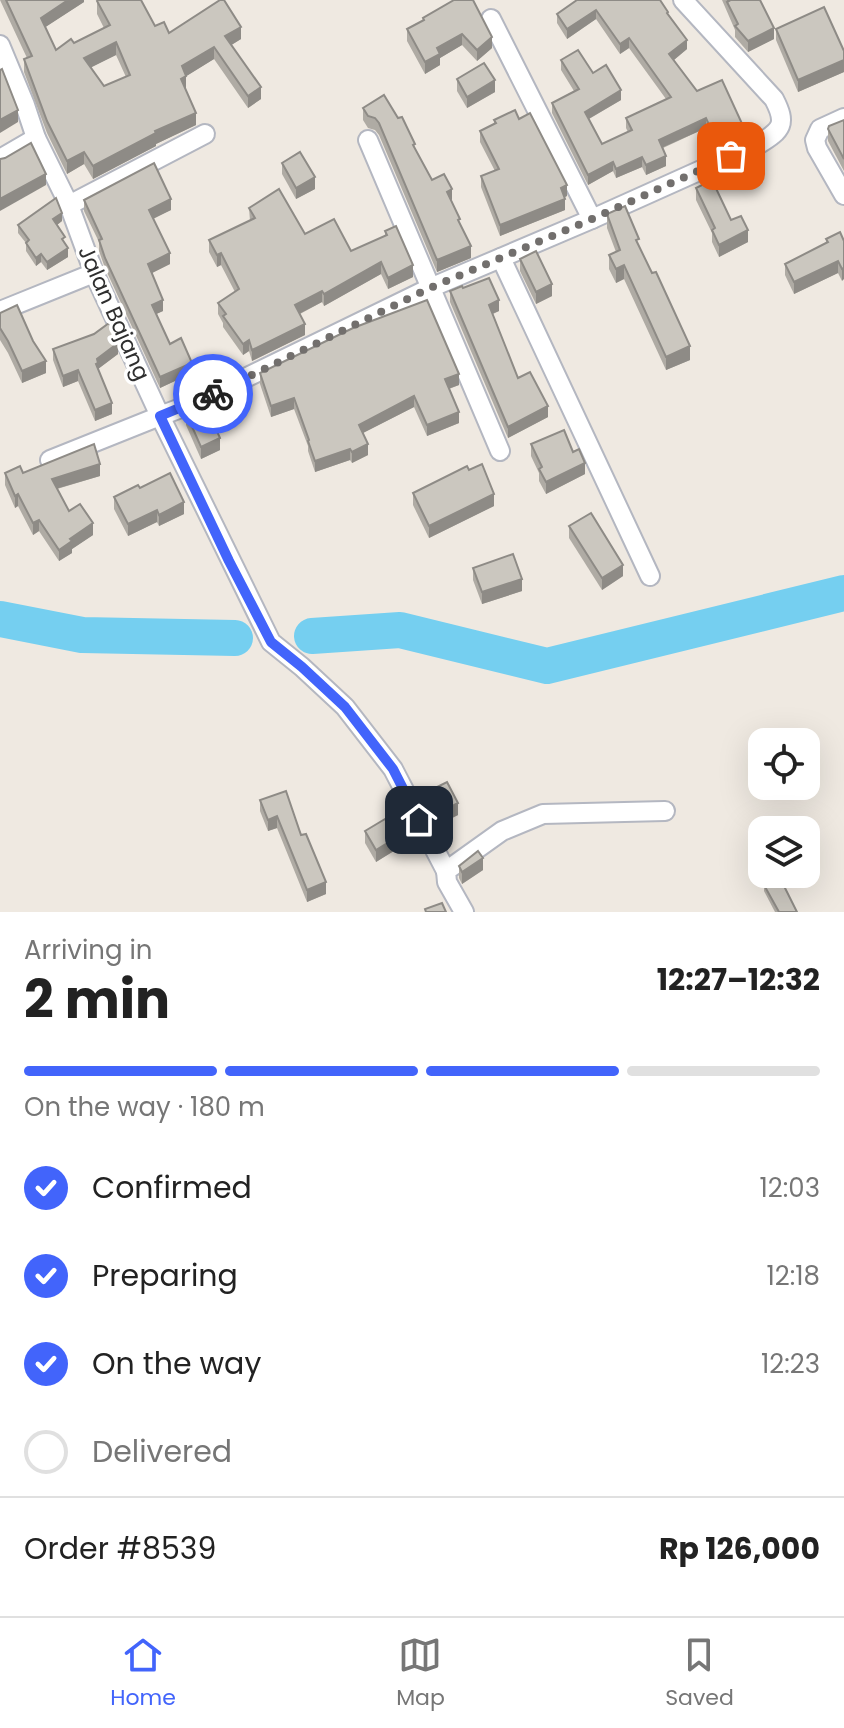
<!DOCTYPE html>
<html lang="en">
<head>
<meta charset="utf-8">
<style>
  :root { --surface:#fff; --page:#f6f6f6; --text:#222; --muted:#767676; --line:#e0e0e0; --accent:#4264fb }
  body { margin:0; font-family:Poppins,sans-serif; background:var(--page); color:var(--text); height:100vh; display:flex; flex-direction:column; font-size:30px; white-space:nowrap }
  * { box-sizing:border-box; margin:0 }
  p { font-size:26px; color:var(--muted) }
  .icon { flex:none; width:44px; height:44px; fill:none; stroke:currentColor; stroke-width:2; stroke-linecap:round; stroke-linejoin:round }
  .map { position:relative; height:912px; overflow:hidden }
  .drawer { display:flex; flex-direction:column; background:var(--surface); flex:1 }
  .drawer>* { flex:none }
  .controls { position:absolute; left:748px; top:728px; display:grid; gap:16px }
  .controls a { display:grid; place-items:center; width:72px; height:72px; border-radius:16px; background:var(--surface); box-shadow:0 8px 32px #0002; font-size:40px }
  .pin { position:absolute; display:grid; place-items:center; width:68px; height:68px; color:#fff; margin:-34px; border-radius:16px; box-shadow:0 4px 12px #0006 }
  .courier { position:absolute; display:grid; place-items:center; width:80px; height:80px; margin:-40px; border:6px solid #4264fb; border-radius:50%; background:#fff; color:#222; box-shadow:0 2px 10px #0007 }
  .headline em { font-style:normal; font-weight:700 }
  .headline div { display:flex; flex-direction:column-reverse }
  .headline { display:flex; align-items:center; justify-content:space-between; height:136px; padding:0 24px }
  h1 { font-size:52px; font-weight:700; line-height:60px }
  .bar { display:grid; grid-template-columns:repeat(4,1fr); gap:12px 8px; align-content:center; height:96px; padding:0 24px }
  .bar i { height:10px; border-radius:6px; background:var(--line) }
  .bar .selected { background:var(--accent) }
  .bar p { grid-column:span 4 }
  .line { display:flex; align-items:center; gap:20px; padding:0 24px; border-top:2px solid var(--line) }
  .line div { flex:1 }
  ol { padding:0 24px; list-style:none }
  li { display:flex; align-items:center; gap:24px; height:88px }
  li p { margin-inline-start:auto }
  li .icon { padding:8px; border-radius:50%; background:var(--accent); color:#fff; stroke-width:4 }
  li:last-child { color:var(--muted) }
  li i { width:44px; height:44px; border:4px solid var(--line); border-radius:50% }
  .menu { display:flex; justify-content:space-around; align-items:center; height:112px; border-top:2px solid var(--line); background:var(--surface); font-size:22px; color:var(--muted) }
  .menu a { display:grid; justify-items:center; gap:4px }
  .menu .selected { color:var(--accent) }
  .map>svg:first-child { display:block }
</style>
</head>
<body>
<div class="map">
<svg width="844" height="912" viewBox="0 0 844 912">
  <rect width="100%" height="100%" fill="#efe9e1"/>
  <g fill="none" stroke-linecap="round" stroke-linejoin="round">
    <g stroke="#75cff0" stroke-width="36">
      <polyline points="0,619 82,635 235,638"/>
      <polyline points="312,636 400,630 547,666 844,593"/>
    </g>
    <defs>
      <g id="minor">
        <polyline points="491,19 592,219"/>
        <path d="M0,45L25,105L36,138L69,205L94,273L160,416L194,403L430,288L592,219L759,144C782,130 787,124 774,99L683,0"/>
        <polyline points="844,118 820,129 815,140 817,148 844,195"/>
        <polyline points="368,140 500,451"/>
        <polyline points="0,159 36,138"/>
        <polyline points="69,205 205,134"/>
        <polyline points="501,258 650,576"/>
        <polyline points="0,311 94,273"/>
        <polyline points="50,460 160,416 271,642 302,667 345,707 393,769 446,871"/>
        <polyline points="464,912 447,882 446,871 502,831 543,814 665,811"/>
      </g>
    </defs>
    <use href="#minor" stroke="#b4b7c1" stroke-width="22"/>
    <use href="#minor" stroke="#fff" stroke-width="18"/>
  </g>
  <g fill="#afaba4" fill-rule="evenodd">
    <path d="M0,0H84V2L45,27L56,50L74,43L104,28L97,14V1L155,26L169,33L241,39L231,45L261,99L248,108L214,59L186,76L185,89L196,125L156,144V146L93,179L84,164L67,174L47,133L24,72V59L27,58ZM116,55L126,77L104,86L91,67Z"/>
    <polygon points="454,0 492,48 477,61 462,45 440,58 440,65 425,74 407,41 407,29 423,21 423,18"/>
    <polygon points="577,0 668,14 687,49 674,60 697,91 744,138 716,150 706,128 663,148 666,166 646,175 642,167 616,178 613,171 588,185 552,113 552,103 574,91 561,70 561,60 593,73 621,100 589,119 602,144 628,132 626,128 626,118 666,99 629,48 620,54 596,19 567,39 557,23 557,14"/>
    <polygon points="722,0 760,0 774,39 748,52 735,37 735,30"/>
    <polygon points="776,29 844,51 844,72 798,92 776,40"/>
    <polygon points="457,79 495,92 467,108 457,91"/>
    <polygon points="363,108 415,149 432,180 452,201 471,258 437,272 379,135 375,130 368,128 363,120"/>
    <polygon points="519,119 567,196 564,197 565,210 500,236 481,187 481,176 495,171 480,142 480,131 494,124 494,120"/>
    <polygon points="844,120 844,171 828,141 828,129"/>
    <polygon points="282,163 315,189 296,199 282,174"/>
    <polygon points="696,188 731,220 748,242 719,257 712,242 712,233 696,200"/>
    <polygon points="84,200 171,210 153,218 170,264 152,273 163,311 156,314 170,344 192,373 160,388 105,268 99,251 99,242 84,211"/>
    <polygon points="249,208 305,234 351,251 385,236 385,231 413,277 388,289 381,274 324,306 322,302 300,314 305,335 252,361 249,351 243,355 223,327 223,323 218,314 218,303 235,292 221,265 217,267 209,252 209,240 250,221"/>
    <polygon points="607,214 639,246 690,360 666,370 624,279 616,283 609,269 609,255 616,252 607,228"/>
    <polygon points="62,221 57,225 65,244 68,257 47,270 41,262 36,266 26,251 26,243 18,233 18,225"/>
    <polygon points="826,239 844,241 842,281 838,273 794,294 785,275 785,264 826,243"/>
    <polygon points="520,259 552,296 536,304 520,271"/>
    <polygon points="463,288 499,311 493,314 518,378 548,417 508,438 450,302 450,291"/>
    <polygon points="0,313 46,373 22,383 8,353 0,340"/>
    <polygon points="53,349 118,354 98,369 112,414 95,421 78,381 63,387 53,360"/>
    <polygon points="260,373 459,385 449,389 459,423 427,436 414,407 363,433 368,455 352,463 350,460 315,472 308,451 308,446 294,409 271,417 260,384"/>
    <polygon points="186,413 220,450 201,459 186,425"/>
    <polygon points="531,444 573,452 585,474 546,494 539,481 539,473 531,456"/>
    <polygon points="469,470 494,506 429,538 413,505 413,493"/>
    <polygon points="5,473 100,476 57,489 69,511 93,535 72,549 72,553 59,561 39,531 33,535 18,506 15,508 5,485"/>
    <polygon points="140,488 184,514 159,526 157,522 128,536 114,509 114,497"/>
    <polygon points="569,526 623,576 602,590 569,538"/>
    <polygon points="473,568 522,591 482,604 473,580"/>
    <polygon points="425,793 458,815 436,826 425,805"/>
    <polygon points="260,800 301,835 326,894 307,902 277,828 268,831 260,811"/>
    <polygon points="365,831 397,849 376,862 365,843"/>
    <polygon points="459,866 483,870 462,884 459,878"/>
    <polygon points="764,885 797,912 775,912 764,891"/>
  </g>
  <g fill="#8e8b86">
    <polygon points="68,0 84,0 84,2 41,30 41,18"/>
    <polygon points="596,10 596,19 567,39 567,29"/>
    <polygon points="241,27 241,39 225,49 225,36"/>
    <polygon points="774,28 774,39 748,52 748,41"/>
    <polygon points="462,34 462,45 440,58 440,65 425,74 425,62 437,48"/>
    <polygon points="492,37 492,48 477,61 477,50"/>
    <polygon points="629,38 629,48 620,54 620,44"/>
    <polygon points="687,40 687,49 669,64 669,54"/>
    <polygon points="116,42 116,55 84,71 84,58"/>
    <polygon points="214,47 214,59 185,77 186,76 186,89 181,91 182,66"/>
    <polygon points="844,60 844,72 798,92 798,80"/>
    <polygon points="495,80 495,92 467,108 467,97"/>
    <polygon points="261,87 261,99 248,108 248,96"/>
    <polygon points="621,90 621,100 585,121 585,112"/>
    <polygon points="18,110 18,122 0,133 0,120"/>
    <polygon points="196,113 196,125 156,144 156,146 93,179 93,166 155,131"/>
    <polygon points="706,118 706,128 659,149 659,140"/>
    <polygon points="744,128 744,138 716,150 716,140"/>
    <polygon points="84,152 84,164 67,174 67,161"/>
    <polygon points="666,156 666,166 646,175 646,165"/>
    <polygon points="642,157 642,167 616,178 616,169"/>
    <polygon points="613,162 613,171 588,185 588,175"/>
    <polygon points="46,174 46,185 0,211 0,199"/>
    <polygon points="315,177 315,189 296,199 296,188"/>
    <polygon points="567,185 567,196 561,199 561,188"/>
    <polygon points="452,189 452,201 447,192"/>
    <polygon points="171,199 171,210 149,221 149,210"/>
    <polygon points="565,199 565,210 500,236 500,225"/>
    <polygon points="62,213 62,221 53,228 53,219"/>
    <polygon points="748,230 748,242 719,257 719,245"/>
    <polygon points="471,246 471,258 437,272 437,260"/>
    <polygon points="68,248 68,257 47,270 47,262"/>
    <polygon points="170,253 170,264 148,275 148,264"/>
    <polygon points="221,253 221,265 217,267 217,255"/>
    <polygon points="41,254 41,262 36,266 36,258"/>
    <polygon points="838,261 838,273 794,294 794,282"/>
    <polygon points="381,262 381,274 324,306 324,294"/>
    <polygon points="413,265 413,277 388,289 388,278"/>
    <polygon points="624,265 624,279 616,283 616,269"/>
    <polygon points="844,268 844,279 842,281 842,269"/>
    <polygon points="552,284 552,296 536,304 536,292"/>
    <polygon points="322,291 322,302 295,316 295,305"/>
    <polygon points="163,300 163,311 152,316 152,305"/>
    <polygon points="499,300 499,311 489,315 489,305"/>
    <polygon points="305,324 305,335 252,361 252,350"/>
    <polygon points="249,340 249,351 243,355 243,344"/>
    <polygon points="118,343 118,354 98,369 98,374 96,364 97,359"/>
    <polygon points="690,346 690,360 666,370 666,357"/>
    <polygon points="46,361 46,373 22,383 22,371"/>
    <polygon points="192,363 192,373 160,388 160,377"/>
    <polygon points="78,370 78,381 63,387 63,376"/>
    <polygon points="459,374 459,385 445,390 445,379"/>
    <polygon points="414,396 414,407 359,435 359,425"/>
    <polygon points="294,398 294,409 271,417 271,406"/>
    <polygon points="112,403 112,414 95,421 95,410"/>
    <polygon points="548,406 548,417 508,438 508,427"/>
    <polygon points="459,412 459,423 427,436 427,425"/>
    <polygon points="220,438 220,450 201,459 201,447"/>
    <polygon points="368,444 368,455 352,463 352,452"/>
    <polygon points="350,449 350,460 315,472 315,461"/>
    <polygon points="585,463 585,474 546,494 546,482"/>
    <polygon points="100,464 100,476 52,490 52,479"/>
    <polygon points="18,494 18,506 15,508 15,496"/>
    <polygon points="494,494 494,506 429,538 429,526"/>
    <polygon points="184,502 184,514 159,526 159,515"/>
    <polygon points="157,510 157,522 128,536 128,524"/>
    <polygon points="39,520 39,531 33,535 33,523"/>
    <polygon points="93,523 93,535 72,549 72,553 59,561 59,550 70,539"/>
    <polygon points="623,565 623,576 602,590 602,578"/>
    <polygon points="522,579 522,591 482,604 482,592"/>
    <polygon points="458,803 458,815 436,826 436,815"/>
    <polygon points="277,816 277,828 268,831 268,820"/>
    <polygon points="397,837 397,849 376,862 376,850"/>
    <polygon points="483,858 483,870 462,884 462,872"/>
    <polygon points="326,882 326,894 307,902 307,890"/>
  </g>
  <g fill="#cbc7bf" stroke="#8e8b86" stroke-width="2" fill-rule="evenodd">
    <path d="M6,0H68L41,18L56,50L71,39L74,43L110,25L97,1L98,0H141L155,26L164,22L169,33L220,0H224L241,27L225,36L261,87L248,96L214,47L182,66L186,76L181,79L196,113L155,131L156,133L93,166L84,152L67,161L47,121L24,59L32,56ZM116,42L130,75L104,86L84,58Z"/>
    <polygon points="454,0 473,0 492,37 477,50 462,34 437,48 440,54 425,62 407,29 424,20 423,18"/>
    <polygon points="577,0 660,0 668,12 667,13 687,40 669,54 697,91 722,80 744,128 716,140 706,118 659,140 666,156 646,165 642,157 616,169 613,162 588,175 552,103 579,89 561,60 578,50 593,73 606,65 621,90 585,112 602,144 632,130 626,118 671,97 629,38 620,44 596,10 567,29 557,14"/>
    <polygon points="728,0 760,0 774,28 748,41 735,26 738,24 727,2 729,1"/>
    <polygon points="824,7 844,51 844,60 798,80 776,29"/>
    <polygon points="484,63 495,80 467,97 457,79"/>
    <polygon points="2,69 18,110 0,120 0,70"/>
    <polygon points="384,95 398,118 402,117 415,144 413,145 432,180 444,174 452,189 447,192 460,219 458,220 471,246 437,260 379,123 375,118 368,116 363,108"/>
    <polygon points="515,110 519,119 530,113 567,185 561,188 565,199 500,225 481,176 499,169 480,131 496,123 494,120"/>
    <polygon points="844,120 844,159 828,129 829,126"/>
    <polygon points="31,143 46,174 0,199 0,159 5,158"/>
    <polygon points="300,152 315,177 296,188 282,163"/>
    <polygon points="154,163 171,199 149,210 170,253 148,264 163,300 152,305 170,344 181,338 192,363 160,377 105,258 99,240 102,239 84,200"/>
    <polygon points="712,180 731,220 741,216 748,230 719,245 712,230 715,228 696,188"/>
    <polygon points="279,189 305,234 334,219 351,251 387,235 385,231 396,226 413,265 388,278 381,262 324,294 322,291 295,305 305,324 252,350 249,340 243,344 223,316 226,314 218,303 239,289 221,253 217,255 209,240 255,218 249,208"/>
    <polygon points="56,198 62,213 53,219 65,237 62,239 68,248 47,262 41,254 36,258 26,243 29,240 18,225"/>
    <polygon points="625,206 639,239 636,240 652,273 656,272 690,346 666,357 624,265 616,269 609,255 620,250 607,214"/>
    <polygon points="840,232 844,241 844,268 842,269 838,261 794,282 785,264 828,242 826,239"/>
    <polygon points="536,251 552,284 536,292 520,259"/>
    <polygon points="489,278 499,300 489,305 518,378 530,372 548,406 508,427 450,291 462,286 463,288"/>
    <polygon points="427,300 459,374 445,379 459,412 427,425 414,396 359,425 368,444 352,452 350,449 315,461 308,441 309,440 294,398 271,406 260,373 353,328"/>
    <polygon points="17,305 33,341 46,361 22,371 8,341 0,328 0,313"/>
    <polygon points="109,323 118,343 97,359 98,363 96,364 112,403 95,410 78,370 63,376 53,349 94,334"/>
    <polygon points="205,404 220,438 201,447 186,413"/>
    <polygon points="564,430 573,452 579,449 585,463 546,482 539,469 542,467 531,444"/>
    <polygon points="94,444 100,464 52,479 69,511 80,504 93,523 70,539 72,541 59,550 39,520 33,523 18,494 15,496 5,473 20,466 23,473"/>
    <polygon points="482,464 494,494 429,526 413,493 467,466 469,470"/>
    <polygon points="170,473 184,502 159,515 157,510 128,524 114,497 138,485 140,488"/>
    <polygon points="591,513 623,565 602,578 569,526"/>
    <polygon points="513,554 522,579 482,592 473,568"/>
    <polygon points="447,782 458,803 436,815 425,793"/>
    <polygon points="286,791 301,835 306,834 326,882 307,890 277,816 268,820 260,800"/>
    <polygon points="385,819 397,837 376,850 365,831"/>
    <polygon points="478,851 483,858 462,872 459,866"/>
    <polygon points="780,878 797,912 779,912 764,885"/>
    <polygon points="442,903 446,912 426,912 425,909"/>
  </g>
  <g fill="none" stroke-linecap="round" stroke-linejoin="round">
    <polyline stroke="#726f6d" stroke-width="8" stroke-dasharray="0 14.4" points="213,394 430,288 592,219 731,156"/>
    <polyline stroke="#4264fb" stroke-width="10" points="213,394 160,416 229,561 271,642 302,667 345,707 393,769 419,820"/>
  </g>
  <g text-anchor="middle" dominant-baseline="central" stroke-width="7" stroke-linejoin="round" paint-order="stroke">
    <g font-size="22" fill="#2e2e2e" stroke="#fff">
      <text transform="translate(114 313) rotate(66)">Jalan Bajang</text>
    </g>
  </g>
</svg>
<div class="controls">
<a><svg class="icon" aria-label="locate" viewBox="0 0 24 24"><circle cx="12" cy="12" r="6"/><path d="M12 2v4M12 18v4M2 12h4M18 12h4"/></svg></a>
<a><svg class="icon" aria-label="layers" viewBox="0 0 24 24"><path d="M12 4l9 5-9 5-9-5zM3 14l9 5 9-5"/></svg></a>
</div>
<div class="pin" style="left:731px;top:156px;background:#ea580c"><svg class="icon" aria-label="bag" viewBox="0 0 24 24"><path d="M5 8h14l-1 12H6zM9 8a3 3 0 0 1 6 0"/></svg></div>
<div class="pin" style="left:419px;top:820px;background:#1f2937"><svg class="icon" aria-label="home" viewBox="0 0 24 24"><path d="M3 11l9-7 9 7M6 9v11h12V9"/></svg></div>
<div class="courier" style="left:213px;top:394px"><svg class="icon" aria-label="bike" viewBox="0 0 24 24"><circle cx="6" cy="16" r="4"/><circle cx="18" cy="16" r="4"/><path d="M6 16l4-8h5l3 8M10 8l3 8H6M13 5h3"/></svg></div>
</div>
<section class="drawer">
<div class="headline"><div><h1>2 min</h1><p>Arriving in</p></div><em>12:27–12:32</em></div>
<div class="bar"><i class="selected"></i><i class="selected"></i><i class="selected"></i><i></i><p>On the way · 180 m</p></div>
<ol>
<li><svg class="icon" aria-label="check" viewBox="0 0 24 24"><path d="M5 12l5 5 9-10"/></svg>Confirmed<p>12:03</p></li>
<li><svg class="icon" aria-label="check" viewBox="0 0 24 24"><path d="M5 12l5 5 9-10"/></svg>Preparing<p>12:18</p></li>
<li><svg class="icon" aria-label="check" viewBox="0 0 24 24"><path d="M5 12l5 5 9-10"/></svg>On the way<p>12:23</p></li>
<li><i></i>Delivered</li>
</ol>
<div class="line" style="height:104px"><div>Order #8539</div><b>Rp 126,000</b></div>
</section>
<nav class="menu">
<a class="selected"><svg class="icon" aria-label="home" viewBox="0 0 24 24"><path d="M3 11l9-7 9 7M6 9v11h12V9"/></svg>Home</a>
<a><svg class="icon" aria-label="map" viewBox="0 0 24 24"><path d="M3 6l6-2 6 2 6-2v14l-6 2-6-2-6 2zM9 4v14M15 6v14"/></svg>Map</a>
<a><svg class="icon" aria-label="saved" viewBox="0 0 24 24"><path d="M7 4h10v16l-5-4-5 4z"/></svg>Saved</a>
</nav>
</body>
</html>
